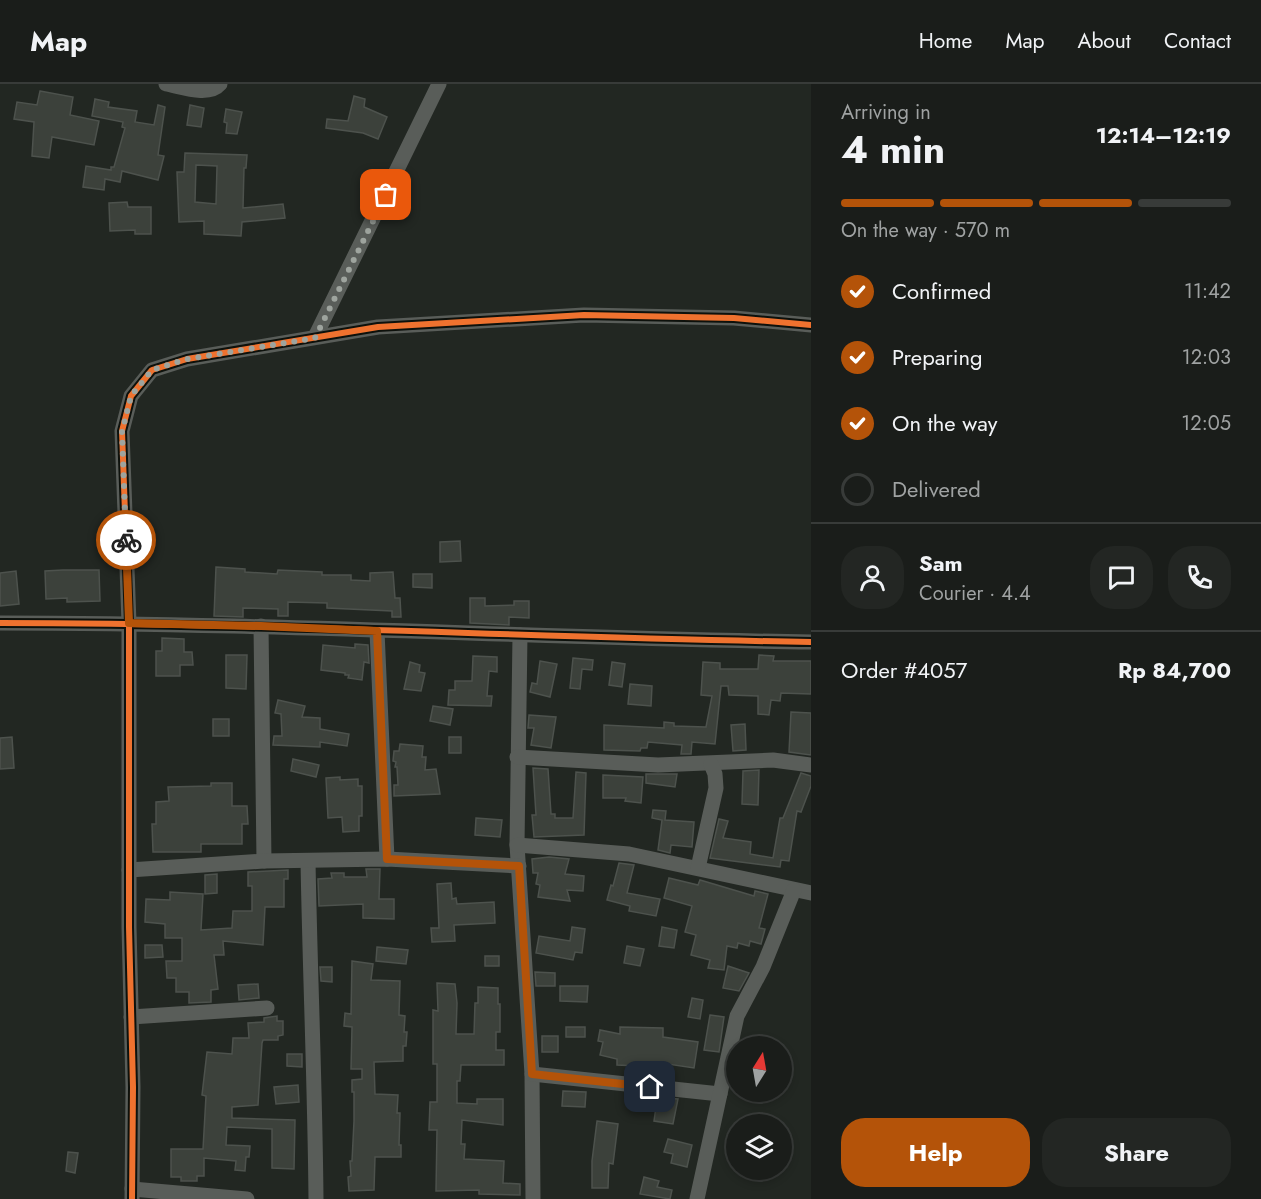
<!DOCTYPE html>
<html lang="en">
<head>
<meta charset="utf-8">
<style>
  :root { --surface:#1a1d1a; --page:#232623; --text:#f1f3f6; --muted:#9fa2a2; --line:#383b39; --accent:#b45309 }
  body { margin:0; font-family:Jost,sans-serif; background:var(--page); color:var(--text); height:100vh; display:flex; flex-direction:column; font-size:22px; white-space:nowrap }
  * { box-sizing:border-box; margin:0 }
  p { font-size:20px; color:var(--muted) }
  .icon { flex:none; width:33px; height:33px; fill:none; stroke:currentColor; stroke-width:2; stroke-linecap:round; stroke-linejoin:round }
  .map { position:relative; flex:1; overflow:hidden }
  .drawer { display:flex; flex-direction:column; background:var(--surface); width:450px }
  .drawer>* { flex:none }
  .needle { width:39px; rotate:11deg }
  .controls { position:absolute; left:726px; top:952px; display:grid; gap:12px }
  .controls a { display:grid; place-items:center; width:66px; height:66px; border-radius:50%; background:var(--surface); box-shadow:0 3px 9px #0003,0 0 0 2px var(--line); font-size:30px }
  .pin { position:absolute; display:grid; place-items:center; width:51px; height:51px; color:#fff; margin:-26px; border-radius:12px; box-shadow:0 3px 9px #0006 }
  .courier { position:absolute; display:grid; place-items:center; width:60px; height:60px; margin:-30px; border:4px solid #b45309; border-radius:50%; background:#fff; color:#222; box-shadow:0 2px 8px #0007 }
  .summary em { font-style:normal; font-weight:700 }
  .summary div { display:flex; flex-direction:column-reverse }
  .summary { display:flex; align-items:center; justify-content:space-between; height:102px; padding:0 30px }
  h1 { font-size:39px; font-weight:700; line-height:45px }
  .bar { display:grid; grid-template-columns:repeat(4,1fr); gap:9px 6px; align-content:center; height:72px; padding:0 30px }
  .bar i { height:8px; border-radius:4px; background:var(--line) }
  .bar .on { background:var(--accent) }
  .bar p { grid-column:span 4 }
  .line { display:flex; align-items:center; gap:15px; padding:0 30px; border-top:2px solid var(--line) }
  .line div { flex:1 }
  .round { display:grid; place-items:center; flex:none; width:63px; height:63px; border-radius:24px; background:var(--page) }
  ol { padding:0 30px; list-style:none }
  li { display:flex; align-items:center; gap:18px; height:66px }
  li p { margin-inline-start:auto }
  li .icon { padding:6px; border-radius:50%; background:var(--accent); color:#fff; stroke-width:4 }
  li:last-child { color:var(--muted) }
  li i { width:33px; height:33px; border:3px solid var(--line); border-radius:50% }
  .button { display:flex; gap:12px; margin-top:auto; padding:12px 30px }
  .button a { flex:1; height:69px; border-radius:24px; background:var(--accent); color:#fff; font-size:24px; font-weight:700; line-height:69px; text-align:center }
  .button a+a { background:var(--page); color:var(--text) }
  header { display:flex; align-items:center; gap:36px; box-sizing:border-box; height:84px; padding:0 30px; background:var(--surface); border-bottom:2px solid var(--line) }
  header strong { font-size:28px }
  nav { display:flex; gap:33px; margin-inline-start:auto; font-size:21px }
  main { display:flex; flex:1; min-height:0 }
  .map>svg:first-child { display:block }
</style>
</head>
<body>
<header>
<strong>Map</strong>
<nav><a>Home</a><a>Map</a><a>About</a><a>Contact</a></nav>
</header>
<main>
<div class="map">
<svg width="811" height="1115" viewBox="0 0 811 1115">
  <rect width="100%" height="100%" fill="#222722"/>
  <g fill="#3c413b" stroke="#4d524d" stroke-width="1.5" fill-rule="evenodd">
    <polygon points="40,7 73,13 70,31 99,37 94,61 52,53 49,74 32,72 34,38 14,35 17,18 37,21"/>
    <polygon points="354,12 365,15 364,23 387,33 378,55 363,49 326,44 327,35 348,37"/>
    <polygon points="95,15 109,18 108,23 137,27 135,38 154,41 158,21 165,23 158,71 164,72 158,96 122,87 120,98 105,95 104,106 83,103 86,82 111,86 111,83 114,83 125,44 122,43 123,38 92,32"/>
    <polygon points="190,21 204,24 201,43 187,41"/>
    <polygon points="226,25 242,28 237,50 226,49 227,39 224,38"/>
    <path d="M185,69L247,71L246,84H244L243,124L283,120L285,134L242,138L241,152L204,150V137L179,138L177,88H184ZM196,81L217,82L216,120L195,118Z"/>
    <polygon points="127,118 128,123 151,123 151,150 135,150 135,146 110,147 109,119"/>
    <polygon points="460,457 461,477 440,478 440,458"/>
    <polygon points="216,483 245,485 245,488 277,490 278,486 322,488 322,491 351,491 351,496 370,497 370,489 393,488 395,514 400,514 401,533 392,533 392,527 327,524 327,519 288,518 288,532 278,532 278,525 243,524 243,533 214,532"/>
    <polygon points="63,486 99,486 100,517 67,518 67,514 46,515 45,487"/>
    <polygon points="16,487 19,520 0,522 0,489"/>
    <polygon points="413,490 432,490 432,504 413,503"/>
    <polygon points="470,514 485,514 485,522 514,521 514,517 529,517 529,534 509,533 509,541 470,539"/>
    <polygon points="162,554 184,555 184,568 192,568 193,581 180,581 180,592 156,592 156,567 162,567"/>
    <polygon points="355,560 368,561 369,579 364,578 362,596 348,594 349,591 345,591 345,589 321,586 323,561 355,564"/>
    <polygon points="226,571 247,571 246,605 226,604"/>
    <polygon points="759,571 774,572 773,577 811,577 811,610 781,609 780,617 771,616 769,631 758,630 758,612 729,611 728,602 721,602 715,660 692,658 691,670 681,670 682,661 648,658 647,664 641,664 640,667 604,666 604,641 664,644 664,638 674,639 674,642 706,643 712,612 701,611 703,578 720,579 720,585 758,585"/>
    <polygon points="473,572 497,573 497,588 489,587 487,612 492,612 491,622 448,621 449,606 455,606 455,597 472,597"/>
    <polygon points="573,574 593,576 592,586 582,585 580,605 570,604"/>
    <polygon points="540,577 557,580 550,613 530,608 532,599 537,600"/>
    <polygon points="410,578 420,581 419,588 425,589 421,607 404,605"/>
    <polygon points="612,578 625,580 622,603 609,601"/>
    <polygon points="630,600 652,602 651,622 628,620"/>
    <polygon points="278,616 305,622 302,633 320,634 320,645 349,650 347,662 320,658 320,663 273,661 274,652 282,652 281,630 275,629"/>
    <polygon points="433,622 453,625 450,641 430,637"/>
    <polygon points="791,628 811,629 811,671 789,668"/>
    <polygon points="529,631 556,633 551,664 531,661 534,644 528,644"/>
    <rect x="213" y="635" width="16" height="17"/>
    <polygon points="745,640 746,666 733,667 731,641"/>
    <polygon points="12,653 14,684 0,685 0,654"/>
    <rect x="449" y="653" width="12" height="16"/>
    <polygon points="400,660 423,662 422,673 426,673 425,686 436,685 440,710 394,712 394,701 398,701 397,683 395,683 396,678 393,677 394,667 399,667"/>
    <polygon points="293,675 319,681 316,693 291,687"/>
    <polygon points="533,684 548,685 551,730 555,730 555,734 573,734 576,688 586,689 584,751 534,753 532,731 536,731"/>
    <polygon points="759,686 758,721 742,720 743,687"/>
    <polygon points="801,689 811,692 811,702 801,728 797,727 789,777 781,776 780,783 710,774 719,735 728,737 723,754 751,758 750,770 773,774 780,734 783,734"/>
    <polygon points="646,690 677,690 675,703 646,699"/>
    <polygon points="603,691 643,693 641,719 625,717 626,714 603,714"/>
    <polygon points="340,693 340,696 358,695 358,702 362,702 362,732 359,732 359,747 343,748 342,733 328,734 326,694"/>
    <polygon points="211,699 232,699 232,722 247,722 248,740 242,740 242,760 201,760 201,768 153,768 152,740 156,740 156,718 169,717 168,703 211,702"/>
    <polygon points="653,726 666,727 665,736 694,738 692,763 671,761 670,769 658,766 662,736 652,734"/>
    <polygon points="476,734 502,736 500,753 475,751"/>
    <polygon points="549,773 569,775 565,790 584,792 583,807 567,806 570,817 538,813 540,801 536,800 538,789 533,789 532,775"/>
    <polygon points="619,779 634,781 627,809 660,815 656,832 629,827 630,822 607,816 611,801 613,802"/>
    <polygon points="366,785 380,785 379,815 394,815 394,835 363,834 363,820 319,822 318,795 332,794 331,789 344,789 344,793 367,793"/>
    <polygon points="288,786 288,795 284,795 284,823 265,823 263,861 223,857 224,871 214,871 218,905 211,906 211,918 189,919 189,908 176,908 176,894 167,894 166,877 182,877 182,854 165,854 165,840 145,838 146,815 170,816 170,808 203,810 201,846 232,844 233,827 252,827 252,802 248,802 248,788"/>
    <polygon points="217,790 217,809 205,810 205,791"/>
    <polygon points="669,794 698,801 700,796 754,812 755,807 768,810 759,844 765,845 761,860 750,857 749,862 738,859 737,864 727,862 724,886 708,884 710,876 691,871 696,851 685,848 692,822 664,814"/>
    <polygon points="451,799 452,815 456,814 457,820 494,818 495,839 454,841 455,857 432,858 431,844 439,844 437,800"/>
    <polygon points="572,843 585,845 582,869 575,868 573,876 536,869 539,852 570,857"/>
    <polygon points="662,843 677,846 674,864 659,862"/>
    <polygon points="145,861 162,861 163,873 145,874"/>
    <polygon points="627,862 644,865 640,882 624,879"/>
    <polygon points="377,863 408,866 406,880 376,877"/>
    <rect x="485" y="872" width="14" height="10"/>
    <polygon points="352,877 373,880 371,896 400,897 399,931 405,932 404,948 407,948 406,962 403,962 403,977 374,978 375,1010 398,1011 397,1029 400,1029 399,1061 401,1061 401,1073 375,1073 374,1106 349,1107 348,1093 351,1092 350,1077 352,1077 354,1037 354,1008 352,1008 352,996 362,995 362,985 351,985 352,943 344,942 345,929 351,930"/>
    <polygon points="728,882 749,889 739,907 723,904"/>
    <polygon points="320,883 332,883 332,898 321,897"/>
    <polygon points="535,888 555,889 555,902 536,902"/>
    <polygon points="437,899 455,900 457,919 456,950 474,950 475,919 478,919 478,903 498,904 498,920 500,920 500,948 496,948 496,966 504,966 504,981 461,981 460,997 457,997 457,1019 477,1020 477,1015 503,1015 503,1041 462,1036 461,1060 465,1060 464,1075 504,1077 503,1099 520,1100 520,1111 479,1110 479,1106 436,1107 437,1046 429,1046 430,1018 437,1018 437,980 433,980 433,926 438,927"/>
    <polygon points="258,900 259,914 239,916 238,901"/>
    <polygon points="560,902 588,902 587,918 560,917"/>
    <polygon points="692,914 703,916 700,935 688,933"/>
    <polygon points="710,931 724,933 719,968 704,966"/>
    <polygon points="277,932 277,937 283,937 283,951 278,952 278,956 263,956 262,959 258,1021 232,1023 232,1034 295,1036 294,1085 272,1084 272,1045 227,1043 226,1061 250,1062 249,1073 246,1073 245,1087 235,1086 236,1077 204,1074 204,1092 197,1092 197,1097 181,1097 181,1093 171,1093 171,1065 203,1065 206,1012 202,1011 207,968 232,970 233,954 249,954 248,939 264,938 264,934"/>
    <rect x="566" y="943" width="19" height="10"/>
    <polygon points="620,943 663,944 663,953 698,958 694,984 661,979 661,983 617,981 617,975 600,971 603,958 598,957 600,946 620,950"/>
    <rect x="542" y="952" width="16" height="16"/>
    <polygon points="287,970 302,970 302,983 287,982"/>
    <polygon points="298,1001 299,1018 276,1020 274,1003"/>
    <polygon points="563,1007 586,1008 585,1023 562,1022"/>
    <polygon points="665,1014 678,1015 673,1040 654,1037 656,1023 663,1025"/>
    <polygon points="597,1037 618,1040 613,1080 609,1079 608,1104 592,1104 592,1077"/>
    <polygon points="668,1055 692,1061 687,1083 671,1079 673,1070 664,1068"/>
    <polygon points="68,1068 78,1069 75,1089 66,1087"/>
    <polygon points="644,1093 659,1097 657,1103 672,1106 670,1115 640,1110"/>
  </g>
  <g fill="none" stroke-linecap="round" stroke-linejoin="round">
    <g stroke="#595d59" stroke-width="15">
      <path d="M166,0C182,3 209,13 220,0"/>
      <polyline points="315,253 439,0"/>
      <path d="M0,539C270,539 541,554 811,558"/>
      <polyline points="261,542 264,777"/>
      <polyline points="377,547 387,775"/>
      <polyline points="520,551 517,761 532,990 533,1115"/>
      <polyline points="517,673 658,681 773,676 811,681"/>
      <polyline points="517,761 629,770 811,809"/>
      <path d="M308,777C310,889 315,1002 316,1115"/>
      <polyline points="698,784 716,704 715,690 711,680"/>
      <polyline points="129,786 264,777 387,775 519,782"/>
      <polyline points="131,933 267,924"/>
      <polyline points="532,990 720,1010"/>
      <polyline points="132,1105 247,1115"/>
      <polyline points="132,1115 133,1003 129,843 129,539 122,347 131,312 152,286 187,275 378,243 584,231 734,234 811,241"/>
      <polyline points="697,1115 737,932 763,883 794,806"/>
    </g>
    <defs>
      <g id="cycleway">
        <path d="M0,539C270,539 541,554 811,558"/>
        <polyline points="132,1115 133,1003 129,843 129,539 122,347 131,312 152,286 187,275 378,243 584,231 734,234 811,241"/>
      </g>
    </defs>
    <use href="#cycleway" stroke="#0d110c" stroke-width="10"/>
    <use href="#cycleway" stroke="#ef722f" stroke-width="6"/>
  </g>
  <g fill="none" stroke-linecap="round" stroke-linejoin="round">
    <polyline stroke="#9ea49e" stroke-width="6" stroke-dasharray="0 10.8" points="126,456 122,348 131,312 152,286 187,275 315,254 386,111"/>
    <polyline stroke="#b45309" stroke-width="8" points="126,456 129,539 261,542 377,547 387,775 519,782 532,990 650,1003"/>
  </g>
</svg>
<div class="controls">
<a><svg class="needle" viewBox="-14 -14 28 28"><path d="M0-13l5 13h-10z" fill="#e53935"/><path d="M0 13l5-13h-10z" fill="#9fa2a2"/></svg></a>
<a><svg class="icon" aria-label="layers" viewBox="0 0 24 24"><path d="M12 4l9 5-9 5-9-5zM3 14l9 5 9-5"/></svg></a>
</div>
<div class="pin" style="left:386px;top:111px;background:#ea580c"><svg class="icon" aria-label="bag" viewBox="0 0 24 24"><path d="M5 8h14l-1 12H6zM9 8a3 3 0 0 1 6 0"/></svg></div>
<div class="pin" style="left:650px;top:1003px;background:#1f2937"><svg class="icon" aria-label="home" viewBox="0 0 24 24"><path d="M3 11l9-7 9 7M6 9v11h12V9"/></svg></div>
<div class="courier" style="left:126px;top:456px"><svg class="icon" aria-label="bike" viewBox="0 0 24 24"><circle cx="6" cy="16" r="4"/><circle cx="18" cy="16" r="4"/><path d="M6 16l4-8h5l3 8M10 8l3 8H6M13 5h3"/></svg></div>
</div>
<section class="drawer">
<div class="summary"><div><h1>4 min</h1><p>Arriving in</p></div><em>12:14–12:19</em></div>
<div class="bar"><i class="on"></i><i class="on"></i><i class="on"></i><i></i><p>On the way · 570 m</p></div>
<ol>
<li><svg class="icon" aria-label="check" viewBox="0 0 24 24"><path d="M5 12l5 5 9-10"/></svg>Confirmed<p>11:42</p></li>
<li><svg class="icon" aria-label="check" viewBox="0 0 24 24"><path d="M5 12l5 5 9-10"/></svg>Preparing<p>12:03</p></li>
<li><svg class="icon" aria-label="check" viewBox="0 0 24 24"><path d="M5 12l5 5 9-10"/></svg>On the way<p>12:05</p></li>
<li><i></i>Delivered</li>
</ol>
<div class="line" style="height:108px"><a class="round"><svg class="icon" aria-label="person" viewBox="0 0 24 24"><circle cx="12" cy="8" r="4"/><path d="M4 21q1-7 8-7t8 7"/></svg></a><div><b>Sam</b><p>Courier · 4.4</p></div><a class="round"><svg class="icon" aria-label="chat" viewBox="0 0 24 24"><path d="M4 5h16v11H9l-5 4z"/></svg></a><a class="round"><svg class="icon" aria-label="phone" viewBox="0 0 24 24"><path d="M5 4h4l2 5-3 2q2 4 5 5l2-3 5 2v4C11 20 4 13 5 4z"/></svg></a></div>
<div class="line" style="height:78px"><div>Order #4057</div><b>Rp 84,700</b></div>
<div class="button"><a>Help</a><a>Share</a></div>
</section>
</main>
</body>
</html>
